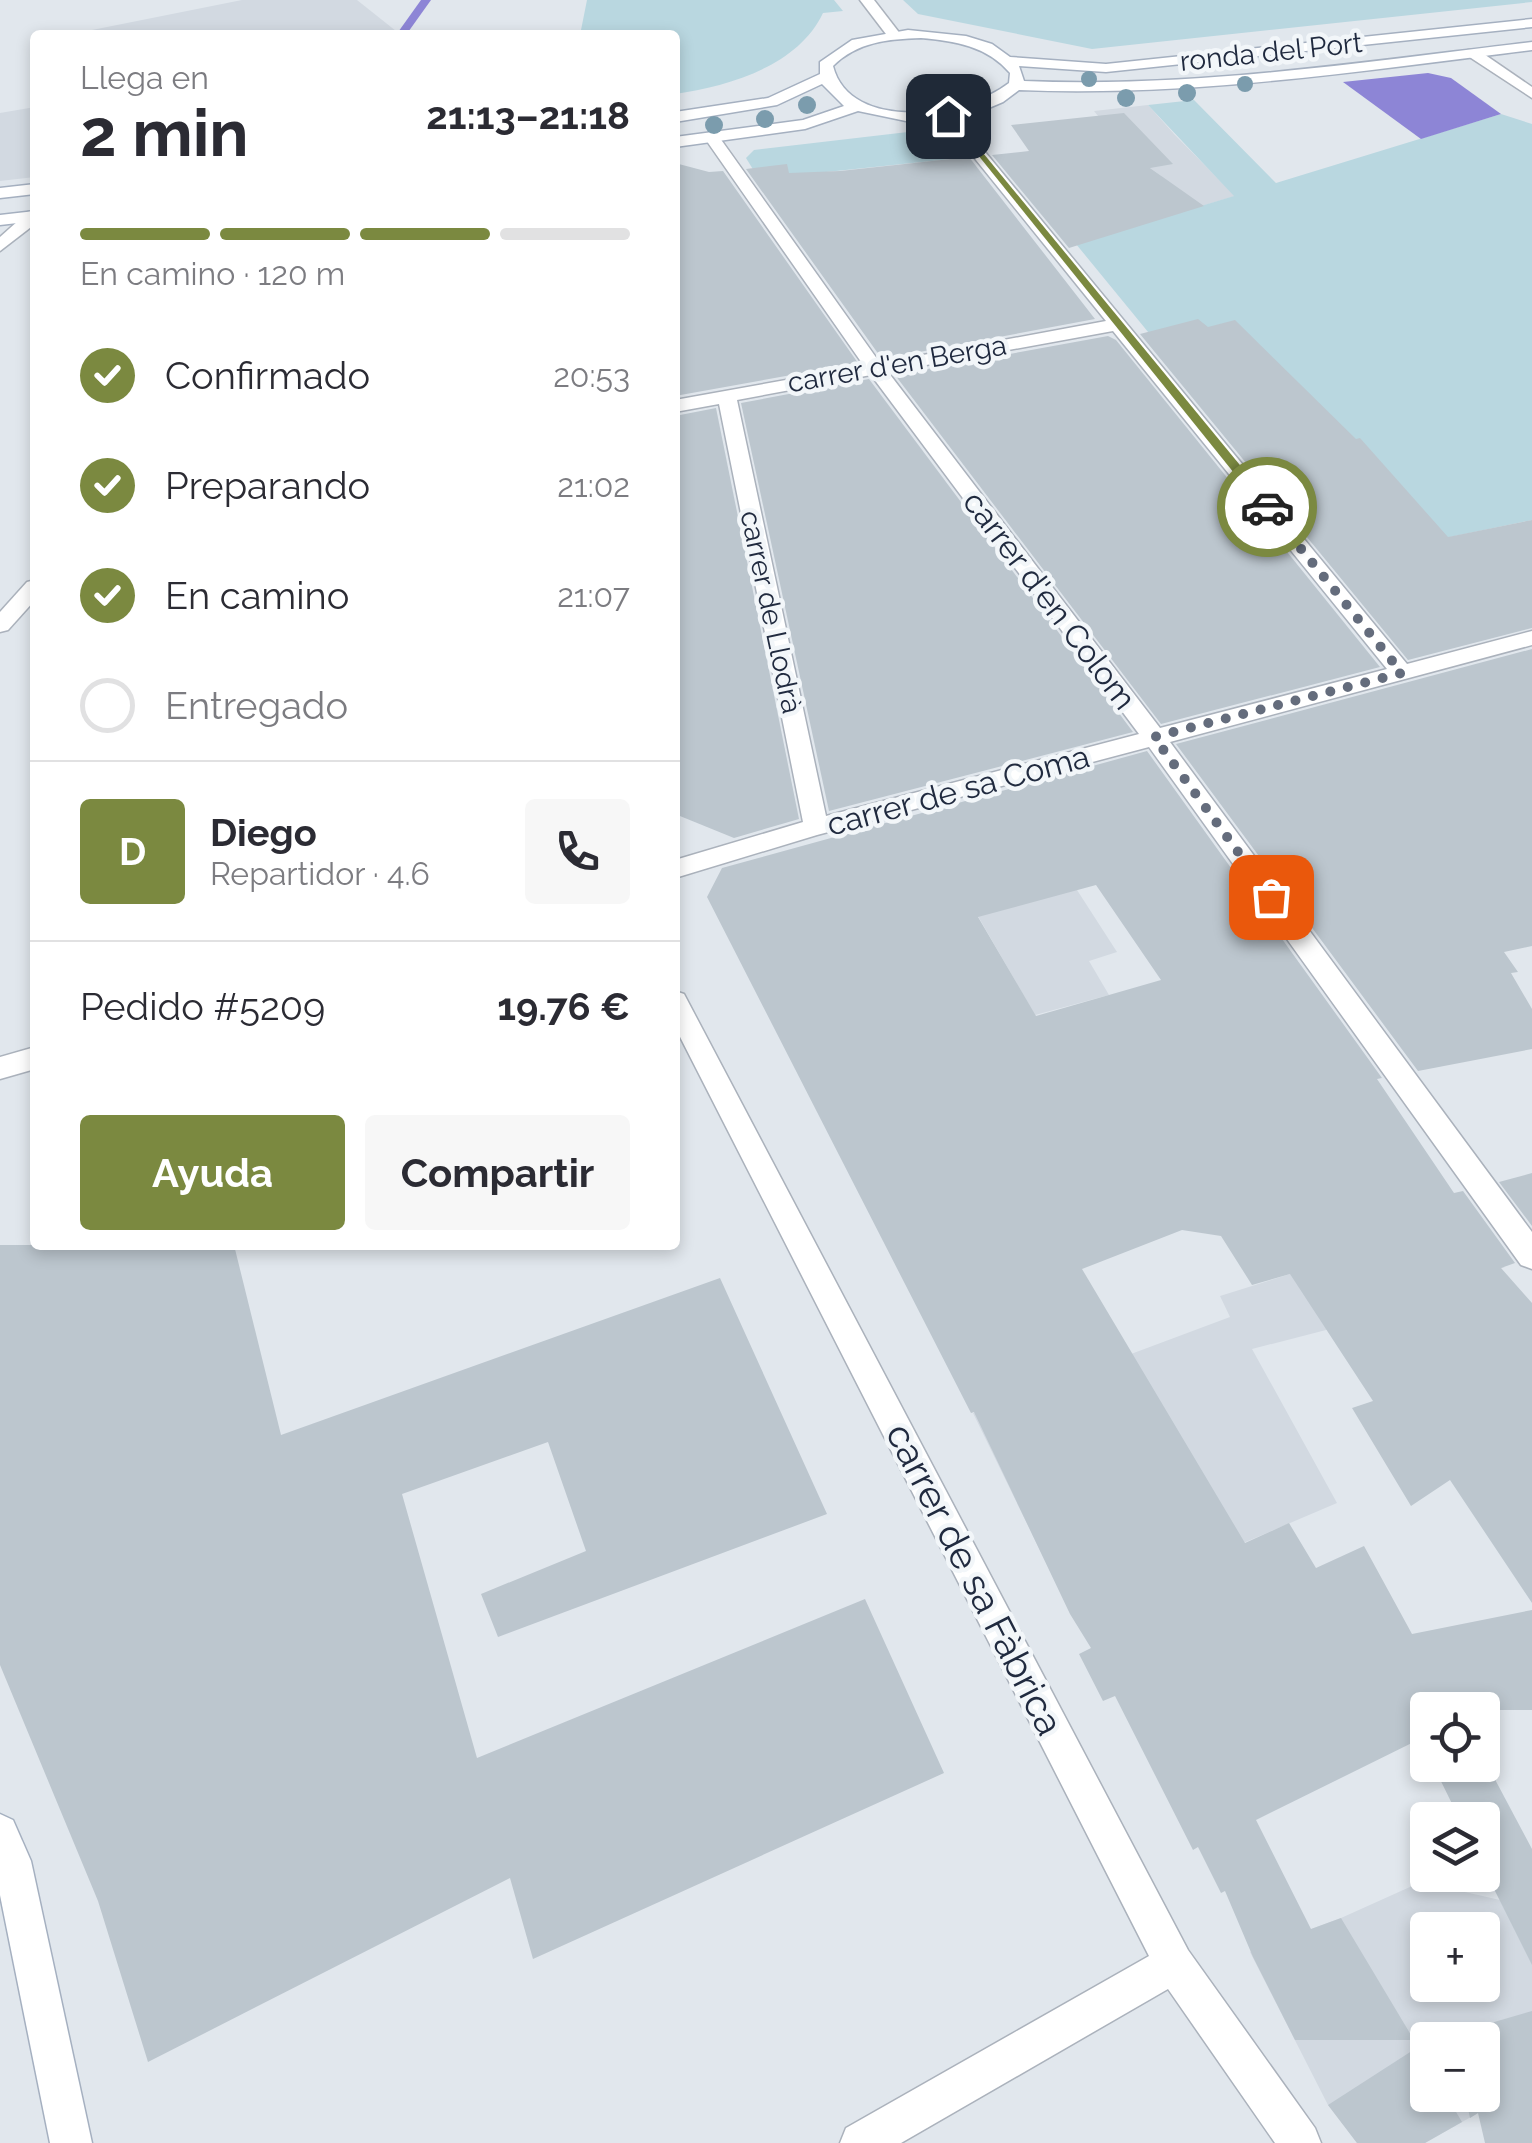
<!DOCTYPE html>
<html lang="es">
<head>
<meta charset="utf-8">
<style>
  :root { --surface:#fff; --page:#f7f7f7; --text:#2b2b33; --muted:#7c7c81; --line:#e1e1e2; --accent:#7b8940 }
  body { margin:0; font-family:Raleway,sans-serif; background:var(--page); color:var(--text); height:100vh; display:flex; flex-direction:column; font-size:38px; white-space:nowrap }
  * { box-sizing:border-box; margin:0 }
  p { font-size:32px; color:var(--muted) }
  .icon { flex:none; width:55px; height:55px; fill:none; stroke:currentColor; stroke-width:2; stroke-linecap:round; stroke-linejoin:round }
  .map { position:relative; flex:1; overflow:hidden }
  .panel { position:absolute; left:30px; top:30px; width:650px; height:1220px; display:flex; flex-direction:column; background:var(--surface); border-radius:10px; box-shadow:0 5px 15px #0003 }
  .panel>* { flex:none }
  .buttons { position:absolute; left:1410px; top:1692px; display:grid; gap:20px }
  .buttons a { display:grid; place-items:center; width:90px; height:90px; border-radius:10px; background:var(--surface); box-shadow:0 5px 15px #0003; font-size:50px }
  .pin { position:absolute; display:grid; place-items:center; width:85px; height:85px; color:#fff; margin:-42px; border-radius:20px; box-shadow:0 5px 15px #0006 }
  .courier { position:absolute; display:grid; place-items:center; width:100px; height:100px; margin:-50px; border:8px solid #7b8940; border-radius:50%; background:#fff; color:#222; box-shadow:0 2px 12px #0007 }
  .overview em { font-style:normal; font-weight:700 }
  .overview div { display:flex; flex-direction:column-reverse }
  .overview { display:flex; align-items:center; justify-content:space-between; height:170px; padding:0 50px }
  h1 { font-size:65px; font-weight:700; line-height:75px }
  .bar { display:grid; grid-template-columns:repeat(4,1fr); gap:15px 10px; align-content:center; height:120px; padding:0 50px }
  .bar i { height:12px; border-radius:8px; background:var(--line) }
  .bar .current { background:var(--accent) }
  .bar p { grid-column:span 4 }
  .line { display:flex; align-items:center; gap:25px; padding:0 50px; border-top:2px solid var(--line) }
  .line div { flex:1 }
  .round { display:grid; place-items:center; flex:none; width:105px; height:105px; border-radius:10px; background:var(--page) }
  ol { padding:0 50px; list-style:none }
  li { display:flex; align-items:center; gap:30px; height:110px }
  li p { margin-inline-start:auto }
  li .icon { padding:10px; border-radius:50%; background:var(--accent); color:#fff; stroke-width:4 }
  li:last-child { color:var(--muted) }
  li i { width:55px; height:55px; border:5px solid var(--line); border-radius:50% }
  .action { display:flex; gap:20px; margin-top:auto; padding:20px 50px }
  .action a { flex:1; height:115px; border-radius:10px; background:var(--accent); color:#fff; font-size:40px; font-weight:700; line-height:115px; text-align:center }
  .action a+a { background:var(--page); color:var(--text) }
  .map>svg:first-child { display:block }
</style>
</head>
<body>
<div class="map">
<svg width="1532" height="2143" viewBox="0 0 1532 2143">
  <rect width="100%" height="100%" fill="#e1e7ed"/>
  <g fill="#d2d9e1" fill-rule="evenodd">
    <polygon points="242,0 357,0 396,31 394,35 67,35"/>
    <polygon points="1148,105 1174,134 1235,196 1192,209 1160,175 1129,153 1094,111"/>
    <polygon points="35,107 35,177 0,181 0,113"/>
    <polygon points="923,821 1077,890 1117,952 1089,961 1109,995 1035,1015"/>
    <polygon points="1319,1265 1505,1267 1326,1330 1252,1349 1337,1503 1072,1616 973,1413 1230,1317 1220,1296"/>
    <path d="M1421,1882L1500,1900L1532,1923V2098L1478,2113L1425,2143H1357L1328,2105L1250,1952L1341,1918ZM1428,1930H1482V1985H1428ZM1428,2040H1482V2095H1428Z"/>
  </g>
  <g fill="#b9d7e0">
    <path d="M587,0H834L843,11L823,13C798,66 729,86 675,94V35H580Z"/>
    <polygon points="903,0 1532,0 1532,2 1092,49 918,14"/>
    <polygon points="1194,100 1276,183 1501,114 1532,124 1532,520 1421,543 1153,338 1076,244 1234,196 1148,105"/>
    <polygon points="925,130 943,134 960,158 759,179 746,158 754,150"/>
  </g>
  <polygon fill="#8d85d6" points="1428,73 1451,78 1501,114 1421,139 1343,82"/>
  <g fill="none" stroke-linecap="round" stroke-linejoin="round">
    <polygon fill="#8d85d6" fill-rule="evenodd" points="421,0 431,0 406,35 396,35"/>
  </g>
  <g fill="#bcc6ce" fill-rule="evenodd">
    <polygon points="1124,113 1173,164 1150,168 1204,206 1069,248 992,155 1029,151 1011,125"/>
    <polygon points="969,157 1095,319 882,359 746,169 787,164 789,173 840,171"/>
    <polygon points="675,163 709,172 723,171 858,363 675,396"/>
    <polygon points="1198,319 1208,327 1235,320 1356,439 1360,438 1448,537 1532,520 1532,628 1408,660 1140,334"/>
    <polygon points="1108,336 1116,340 1380,667 1161,724 895,375"/>
    <polygon points="869,379 1133,732 829,811 741,403"/>
    <polygon points="716,408 799,819 734,838 675,814 675,416"/>
    <polygon points="1532,649 1532,946 1504,952 1518,972 1511,973 1532,1009 1532,1049 1418,1071 1176,744"/>
    <path d="M1147,751L1382,1078L1377,1079L1454,1193L1463,1191L1515,1263L1501,1268L1532,1303V1603L1450,1480L1411,1506L1352,1408L1373,1401L1290,1274L1252,1285L1221,1236L1182,1230L1082,1269L1245,1543L1289,1523L1316,1568L1364,1546L1412,1634L1532,1610V1710H1428V1735L1256,1820L1311,1929L1341,1918L1414,2040H1295L1253,1957L1225,1891L1221,1893L1198,1847L1193,1850L1115,1696L1103,1701L1079,1654L1091,1648L1070,1614L974,1412L971,1413L707,897L722,868ZM1096,885L1161,980L1036,1016L978,917Z"/>
    <polygon points="1532,1173 1532,1226 1499,1182"/>
    <polygon points="0,1245 234,1245 281,1435 720,1278 827,1514 498,1637 481,1594 586,1551 548,1442 402,1494 477,1758 865,1599 944,1773 533,1959 510,1878 148,2062 98,1901 0,1665"/>
    <polygon points="1482,1755 1532,1849 1532,1965 1482,1865 1482,1820 1460,1820 1433,1765 1482,1765"/>
    <polygon points="1532,2011 1532,2143 1485,2143 1478,2113 1470,2118 1465,2095 1482,2095 1482,2040 1454,2040 1453,2034"/>
    <polygon points="1418,2047 1428,2063 1428,2095 1446,2095 1462,2122 1425,2143 1357,2143 1328,2105"/>
  </g>
  <g fill="none" stroke-linecap="round" stroke-linejoin="round">
    <defs>
      <g id="minor">
        <polygon points="1468,50 1478,50 1532,87 1532,98 1468,56"/>
        <path d="M943,113H953L1407,664L1532,631V645L1170,742L1532,1232V1269L1521,1265L1149,747L817,835L675,878V860L803,822L719,404L675,412V400L864,366L704,137L707,134H717L880,363L1106,321L943,119ZM1113,331L1387,669L1160,728L888,372ZM871,375L1139,734L826,816L737,400Z"/>
        <polygon points="35,211 35,224 0,251 0,237 28,212"/>
        <polygon points="35,580 35,600 8,630 0,632 0,612 27,582"/>
        <polygon points="675,991 684,994 1188,1950 1315,2128 1321,2143 1275,2143 1168,1989 901,2143 840,2143 846,2128 1149,1956 675,1027"/>
        <polygon points="35,1047 35,1069 0,1079 0,1057"/>
      </g>
      <polygon id="tertiary" points="860,0 874,0 901,35 899,38 889,38"/>
      <g id="secondary">
        <path d="M1532,19V27L1106,72L1019,66L1024,81C1195,88 1363,62 1532,42V50C1361,71 1192,97 1019,90L1003,102L977,113L940,120L906,121L858,111L805,129L675,147V137L803,120L844,106L822,84L777,105L675,122V112L768,98L820,74V62L852,40L908,30L966,36L992,44L1010,57L1106,64ZM921,38C955,41 987,46 1010,73L1009,83C966,117 850,133 833,66C857,42 888,39 921,38Z"/>
        <polygon points="35,184 35,194 0,198 0,188"/>
        <polygon points="35,211 35,221 0,225 0,215"/>
        <polygon points="0,1814 13,1820 31,1861 92,2143 50,2143 0,1895"/>
      </g>
    </defs>
    <use href="#minor" stroke="#abb2bc" stroke-width="3"/>
    <use href="#tertiary" stroke="#abb2bc" stroke-width="3"/>
    <use href="#secondary" stroke="#a5b0c0" stroke-width="3"/>
    <use href="#minor" fill="#fff" fill-rule="evenodd"/>
    <use href="#tertiary" fill="#fff" fill-rule="evenodd"/>
    <use href="#secondary" fill="#fff" fill-rule="evenodd"/>
  </g>
  <g fill="#7b9cad">
    <circle cx="1089" cy="79" r="8"/>
    <circle cx="1245" cy="84" r="8"/>
    <circle cx="1187" cy="93" r="9"/>
    <circle cx="1126" cy="98" r="9"/>
    <circle cx="807" cy="105" r="9"/>
    <circle cx="765" cy="119" r="9"/>
    <circle cx="714" cy="125" r="9"/>
  </g>
  <polygon fill="#7b8940" points="945,114 951,114 1272,504 1272,509 1263,509"/>
  <g fill="none" stroke-linecap="round" stroke-linejoin="round">
    <polyline stroke="#646c7c" stroke-width="10" stroke-dasharray="0 18" points="1267,507 1402,673 1154,737 1271,897"/>
  </g>
  <g text-anchor="middle" dominant-baseline="central" stroke-width="9" stroke-linejoin="round" paint-order="stroke">
    <g font-size="28" fill="#202a3f" stroke="#f2f6f9">
      <text transform="translate(1271 52) rotate(-6)">ronda del Port</text>
      <text transform="translate(897 364) rotate(-10)">carrer d'en Berga</text>
      <text transform="translate(771 612) rotate(78)">carrer de Llodrà</text>
    </g>
    <g font-size="32" fill="#202a3f" stroke="#f2f6f9">
      <text transform="translate(1050 600) rotate(53)">carrer d'en Colom</text>
      <text transform="translate(958 790) rotate(-15)">carrer de sa Coma</text>
    </g>
    <g font-size="38" fill="#202a3f" stroke="#f2f6f9">
      <text transform="translate(975 1579) rotate(63)">carrer de sa Fàbrica</text>
    </g>
  </g>
</svg>
<div class="buttons">
<a><svg class="icon" aria-label="locate" viewBox="0 0 24 24"><circle cx="12" cy="12" r="6"/><path d="M12 2v4M12 18v4M2 12h4M18 12h4"/></svg></a>
<a><svg class="icon" aria-label="layers" viewBox="0 0 24 24"><path d="M12 4l9 5-9 5-9-5zM3 14l9 5 9-5"/></svg></a>
<a>+</a>
<a>−</a>
</div>
<div class="pin" style="left:1271px;top:897px;background:#ea580c"><svg class="icon" aria-label="bag" viewBox="0 0 24 24"><path d="M5 8h14l-1 12H6zM9 8a3 3 0 0 1 6 0"/></svg></div>
<div class="pin" style="left:948px;top:116px;background:#1f2937"><svg class="icon" aria-label="home" viewBox="0 0 24 24"><path d="M3 11l9-7 9 7M6 9v11h12V9"/></svg></div>
<div class="courier" style="left:1267px;top:507px"><svg class="icon" aria-label="car" viewBox="0 0 24 24"><path d="M5 17H2v-5l4-1 3-4h7l3 4 3 1v5h-3M9 17h6M6 11h13"/><circle cx="7" cy="17" r="2"/><circle cx="17" cy="17" r="2"/></svg></div>
<section class="panel">
<div class="overview"><div><h1>2 min</h1><p>Llega en</p></div><em>21:13–21:18</em></div>
<div class="bar"><i class="current"></i><i class="current"></i><i class="current"></i><i></i><p>En camino · 120 m</p></div>
<ol>
<li><svg class="icon" aria-label="check" viewBox="0 0 24 24"><path d="M5 12l5 5 9-10"/></svg>Confirmado<p>20:53</p></li>
<li><svg class="icon" aria-label="check" viewBox="0 0 24 24"><path d="M5 12l5 5 9-10"/></svg>Preparando<p>21:02</p></li>
<li><svg class="icon" aria-label="check" viewBox="0 0 24 24"><path d="M5 12l5 5 9-10"/></svg>En camino<p>21:07</p></li>
<li><i></i>Entregado</li>
</ol>
<div class="line" style="height:180px"><b class="round" style="background:var(--accent);color:#fff">D</b><div><b>Diego</b><p>Repartidor · 4.6</p></div><a class="round"><svg class="icon" aria-label="phone" viewBox="0 0 24 24"><path d="M5 4h4l2 5-3 2q2 4 5 5l2-3 5 2v4C11 20 4 13 5 4z"/></svg></a></div>
<div class="line" style="height:130px"><div>Pedido #5209</div><b>19.76 €</b></div>
<div class="action"><a>Ayuda</a><a>Compartir</a></div>
</section>
</div>
</body>
</html>
